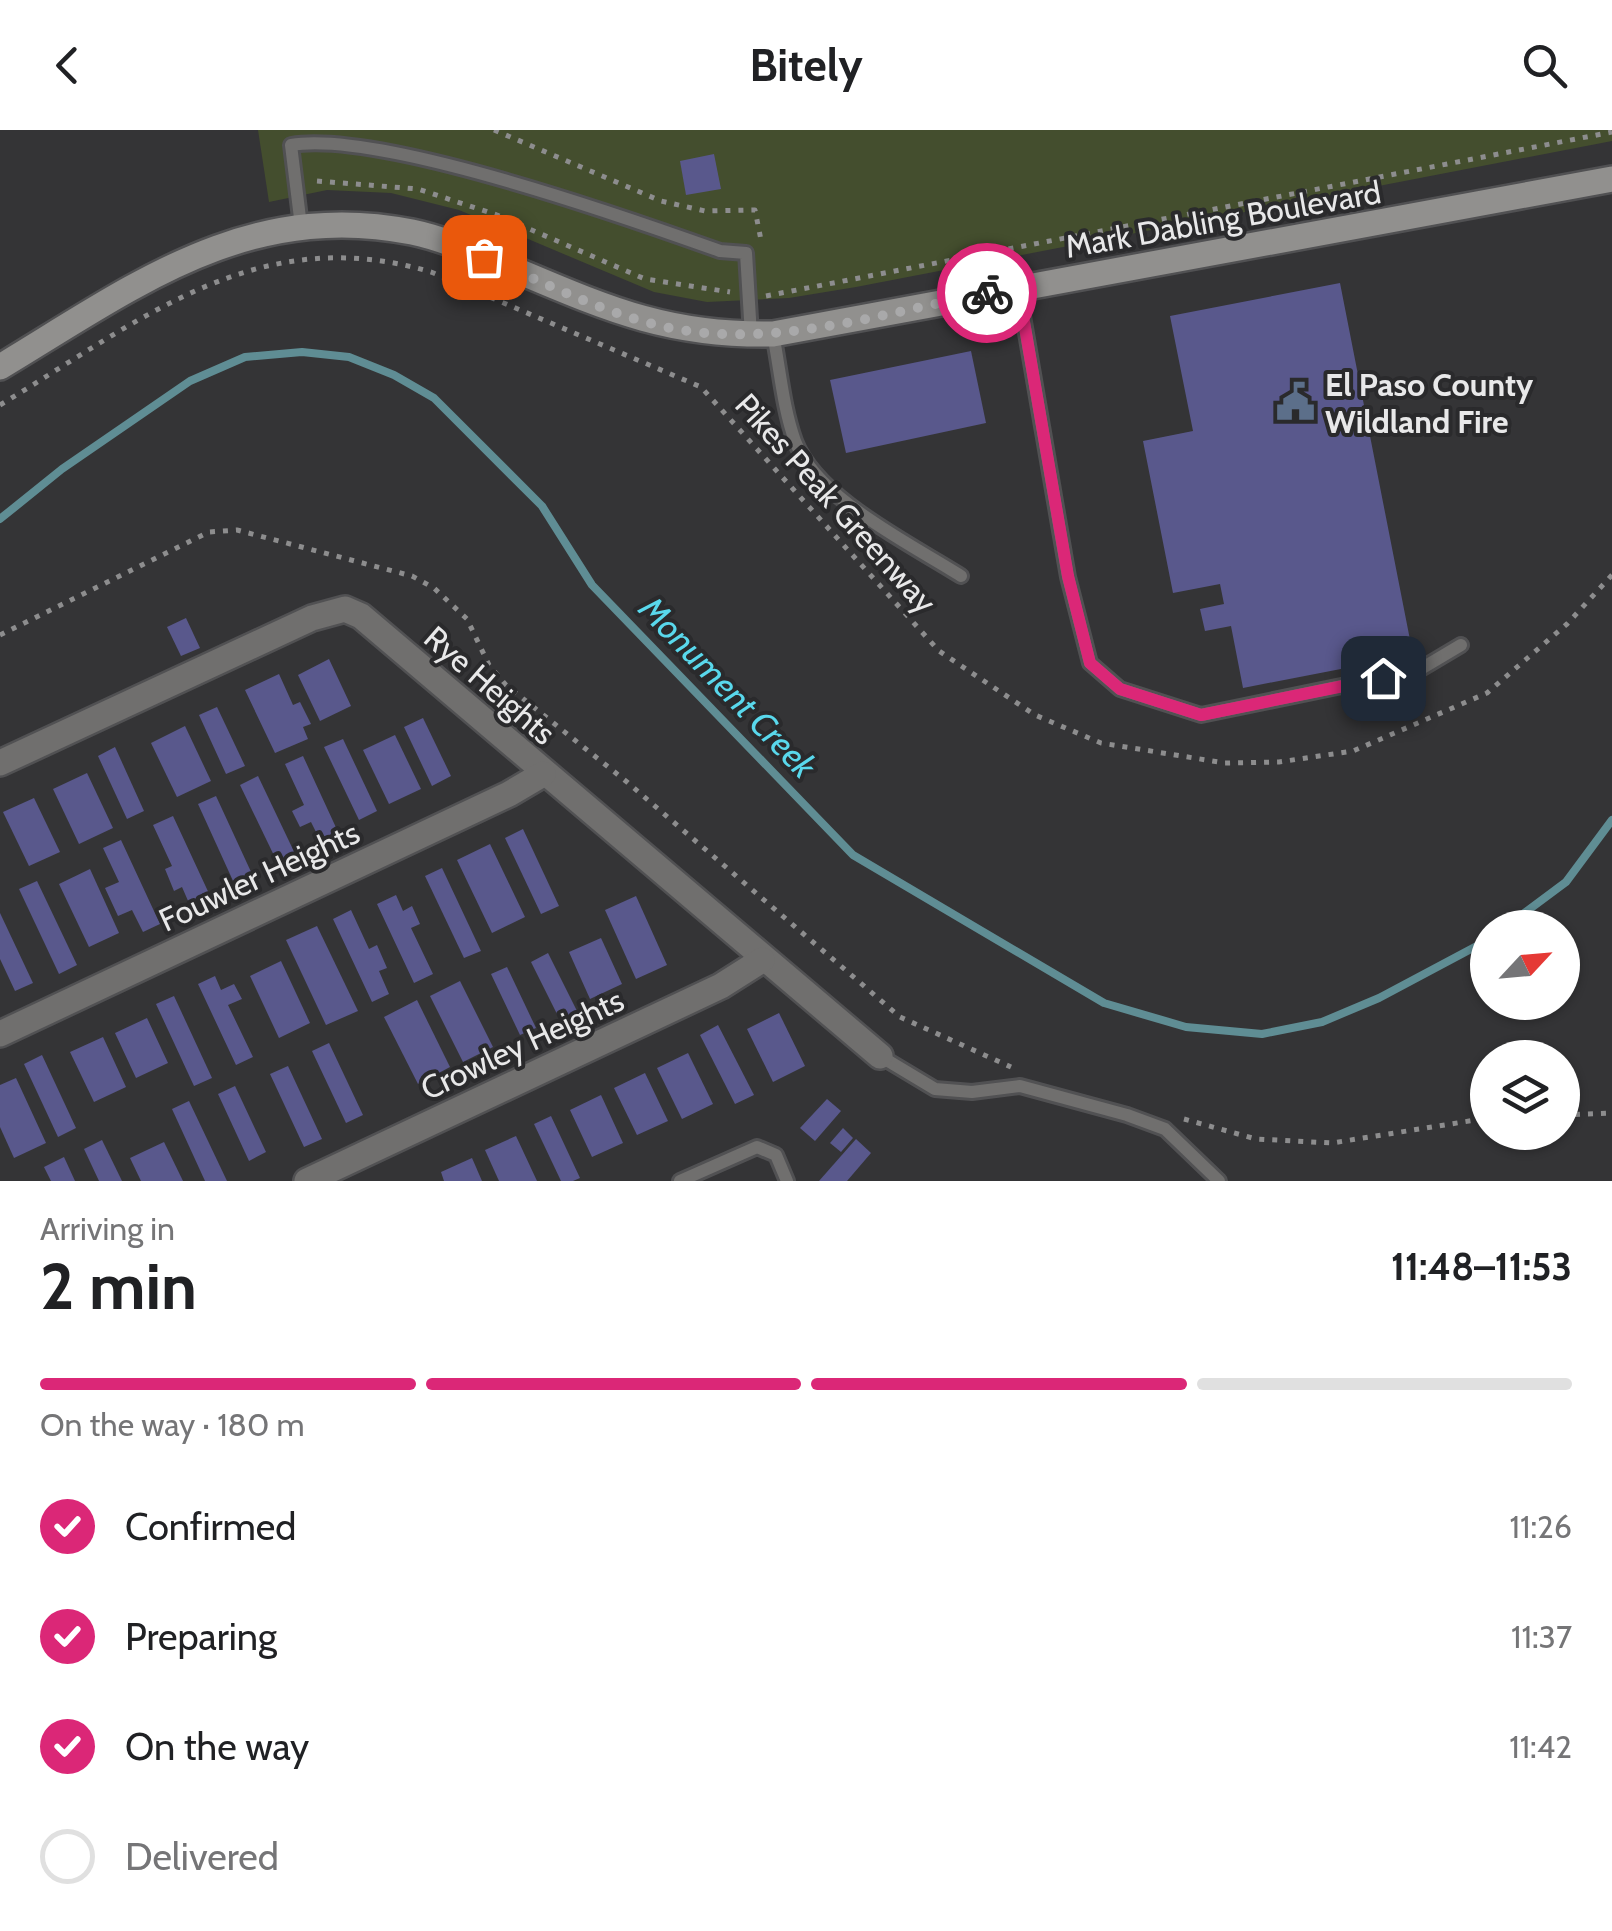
<!DOCTYPE html>
<html lang="en">
<head>
<meta charset="utf-8">
<style>
  :root { --surface:#fff; --page:#f6f6f6; --text:#202124; --muted:#757577; --line:#e0e0e0; --accent:#db2777 }
  body { margin:0; font-family:Cabin,sans-serif; background:var(--page); color:var(--text); height:100vh; display:flex; flex-direction:column; font-size:38px; white-space:nowrap }
  * { box-sizing:border-box; margin:0 }
  p { font-size:32px; color:var(--muted) }
  .icon { flex:none; width:55px; height:55px; fill:none; stroke:currentColor; stroke-width:2; stroke-linecap:round; stroke-linejoin:round }
  .map { position:relative; height:1051px; overflow:hidden }
  .panel { display:flex; flex-direction:column; background:var(--surface); flex:1 }
  .panel>* { flex:none }
  .needle { width:65px; rotate:64deg }
  .tools { position:absolute; left:1470px; top:780px; display:grid; gap:20px }
  .tools a { display:grid; place-items:center; width:110px; height:110px; border-radius:50%; background:var(--surface); box-shadow:0 2px 8px #0004; font-size:50px }
  .pin { position:absolute; display:grid; place-items:center; width:85px; height:85px; color:#fff; margin:-42px; border-radius:20px; box-shadow:0 5px 15px #0006 }
  .courier { position:absolute; display:grid; place-items:center; width:100px; height:100px; margin:-50px; border:8px solid #db2777; border-radius:50%; background:#fff; color:#222; box-shadow:0 2px 12px #0007 }
  .head em { font-style:normal; font-weight:700 }
  .head div { display:flex; flex-direction:column-reverse }
  .head { display:flex; align-items:center; justify-content:space-between; height:170px; padding:0 40px }
  h1 { font-size:65px; font-weight:700; line-height:75px }
  .bar { display:grid; grid-template-columns:repeat(4,1fr); gap:15px 10px; align-content:center; height:120px; padding:0 40px }
  .bar i { height:12px; border-radius:8px; background:var(--line) }
  .bar .selected { background:var(--accent) }
  .bar p { grid-column:span 4 }
  ol { padding:0 40px; list-style:none }
  li { display:flex; align-items:center; gap:30px; height:110px }
  li p { margin-inline-start:auto }
  li .icon { padding:10px; border-radius:50%; background:var(--accent); color:#fff; stroke-width:4 }
  li:last-child { color:var(--muted) }
  li i { width:55px; height:55px; border:5px solid var(--line); border-radius:50% }
  header { display:flex; justify-content:space-between; align-items:center; height:130px; padding:0 40px; background:var(--surface); font-size:45px; font-weight:700 }
  .map>svg:first-child { display:block }
</style>
</head>
<body>
<header><svg class="icon" aria-label="back" viewBox="0 0 24 24"><path d="M15 5l-7 7 7 7"/></svg>Bitely<svg class="icon" aria-label="search" viewBox="0 0 24 24"><circle cx="10" cy="10" r="6"/><path d="M15 15l6 6"/></svg></header>
<div class="map">
<svg width="1612" height="1051" viewBox="0 0 1612 1051">
  <rect width="100%" height="100%" fill="#343436"/>
  <polygon fill="#444e2e" points="258,0 1612,0 1612,11 856,157 789,168 707,172 654,162 459,80 391,63 327,60 269,72"/>
  <g fill="none" stroke-linecap="round" stroke-linejoin="round">
    <g stroke="#5f8d94" stroke-width="8">
      <polyline points="0,389 62,339 190,251 245,227 302,222 349,227 394,245 434,268 542,376 592,455 853,725 1104,873 1186,897 1262,904 1322,892 1379,868 1488,810"/>
      <polyline points="1504,798 1566,752 1612,690"/>
    </g>
  </g>
  <g fill="#59588c">
    <polygon points="714,24 721,59 686,65 680,31"/>
    <polygon points="1340,153 1413,525 1243,558 1231,496 1205,501 1200,479 1224,474 1220,454 1173,463 1143,311 1193,301 1170,186"/>
    <polygon points="971,221 986,293 846,323 830,250"/>
    <polygon points="186,488 200,518 181,526 167,497"/>
    <polygon points="329,529 351,576 320,591 298,545"/>
    <polygon points="279,544 293,575 300,572 311,594 303,597 308,609 275,623 245,560"/>
    <polygon points="217,577 245,636 226,644 199,585"/>
    <polygon points="423,588 451,646 432,656 404,597"/>
    <polygon points="185,596 211,651 177,667 151,613"/>
    <polygon points="395,605 421,659 389,674 363,620"/>
    <polygon points="343,609 377,681 359,690 324,617"/>
    <polygon points="115,617 144,681 127,689 98,626"/>
    <polygon points="303,626 339,704 321,712 311,692 300,697 292,681 304,675 285,634"/>
    <polygon points="87,643 113,698 79,714 53,659"/>
    <polygon points="258,646 298,730 280,738 240,655"/>
    <polygon points="216,666 252,744 234,753 198,674"/>
    <polygon points="34,668 60,722 29,736 3,682"/>
    <polygon points="173,686 212,770 192,780 182,757 174,761 165,739 172,736 153,695"/>
    <polygon points="523,699 559,776 541,784 505,708"/>
    <polygon points="121,710 160,794 143,802 132,780 118,786 105,758 119,752 103,718"/>
    <polygon points="490,714 525,787 492,803 457,730"/>
    <polygon points="442,738 481,821 464,828 425,746"/>
    <polygon points="90,739 119,803 89,817 59,754"/>
    <polygon points="37,751 77,835 59,844 19,759"/>
    <polygon points="396,765 403,781 412,776 420,794 411,798 433,844 414,853 377,774"/>
    <polygon points="636,766 667,835 636,849 605,780"/>
    <polygon points="351,780 369,819 377,815 387,838 379,841 389,864 372,872 333,789"/>
    <polygon points="0,783 33,853 15,861 0,829"/>
    <polygon points="317,796 358,881 326,895 286,810"/>
    <polygon points="601,808 622,854 590,869 569,822"/>
    <polygon points="548,823 580,887 563,896 531,832"/>
    <polygon points="281,831 310,893 279,908 250,846"/>
    <polygon points="507,837 536,898 520,905 491,844"/>
    <polygon points="215,846 221,860 234,854 242,869 228,875 253,927 236,935 198,854"/>
    <polygon points="460,851 493,917 463,932 430,866"/>
    <polygon points="174,866 212,948 194,956 156,874"/>
    <polygon points="417,870 450,937 418,954 384,887"/>
    <polygon points="779,883 805,936 773,952 747,899"/>
    <polygon points="147,888 168,933 136,948 115,903"/>
    <polygon points="718,895 754,965 735,974 700,905"/>
    <polygon points="103,907 126,957 94,972 70,922"/>
    <polygon points="329,913 363,985 346,993 312,921"/>
    <polygon points="688,923 713,974 682,989 657,938"/>
    <polygon points="42,925 76,998 58,1007 24,934"/>
    <polygon points="288,936 322,1009 304,1017 270,944"/>
    <polygon points="645,943 668,991 637,1005 614,958"/>
    <polygon points="16,948 46,1013 14,1028 0,997 0,955"/>
    <polygon points="235,956 266,1022 249,1031 218,964"/>
    <polygon points="601,965 623,1013 592,1027 570,980"/>
    <polygon points="827,969 841,981 815,1011 800,998"/>
    <polygon points="189,971 227,1051 205,1051 172,979"/>
    <polygon points="551,986 580,1048 573,1051 561,1051 534,994"/>
    <polygon points="843,998 853,1008 841,1022 830,1013"/>
    <polygon points="516,1006 537,1051 499,1051 485,1020"/>
    <polygon points="856,1009 871,1023 847,1051 819,1051"/>
    <polygon points="102,1010 122,1051 99,1051 84,1019"/>
    <polygon points="164,1012 183,1051 141,1051 130,1028"/>
    <polygon points="64,1027 75,1051 51,1051 44,1037"/>
    <polygon points="472,1028 482,1051 444,1051 441,1042"/>
  </g>
  <g fill="none" stroke-linecap="round" stroke-linejoin="round">
    <defs>
      <g id="lane">
        <path d="M301,96L291,15C379,0 628,88 720,121L746,123L751,205"/>
        <polyline points="1018,157 1068,447 1090,533 1120,559 1201,585 1419,540 1461,515"/>
        <path d="M773,204C780,239 783,278 795,311C817,369 911,414 961,446"/>
        <polyline points="880,926 935,959 972,962 1020,956 1127,985 1165,999 1219,1051"/>
        <polyline points="680,1051 757,1017 776,1025 787,1051"/>
      </g>
      <g id="street">
        <polyline points="0,633 312,488 345,479 361,486 880,926"/>
        <polyline points="0,904 509,664 543,644"/>
        <polyline points="307,1051 721,856 762,830"/>
      </g>
      <path id="secondary" d="M0,237C133,157 247,69 412,102C446,109 479,125 511,138C606,178 667,206 773,204L1612,49"/>
    </defs>
    <use href="#lane" stroke="#515153" stroke-width="18"/>
    <use href="#street" stroke="#515153" stroke-width="30"/>
    <use href="#secondary" stroke="#515153" stroke-width="30"/>
    <g stroke="#8d8d8e" stroke-width="5" stroke-dasharray="5 8" stroke-linecap="butt">
      <polyline points="494,0 661,71 705,81 755,80 761,110"/>
      <polyline points="317,51 418,59 497,85 645,149 730,162"/>
      <polyline points="766,166 1612,2"/>
      <path d="M0,275C140,191 258,90 431,142L701,257L939,521L1035,585L1101,613L1225,633L1279,632L1353,621L1487,563L1567,494L1612,445"/>
      <polyline points="0,505 209,402 237,400 412,446 434,458 467,489 489,535 506,555 627,652 900,887 1011,937"/>
      <polyline points="1562,985 1612,983"/>
      <polyline points="1184,989 1256,1009 1332,1013 1488,988"/>
    </g>
    <use href="#lane" stroke="#706f6e" stroke-width="12"/>
    <use href="#street" stroke="#706f6e" stroke-width="25"/>
    <use href="#secondary" stroke="#91908e" stroke-width="25"/>
  </g>
  <g fill="none" stroke-linecap="round" stroke-linejoin="round">
    <path stroke="#a9a9aa" stroke-width="10" stroke-dasharray="0 18" d="M484,127C544,152 606,185 670,198C775,219 884,183 987,163"/>
    <polyline stroke="#db2777" stroke-width="12" points="987,163 1018,157 1068,446 1090,533 1120,559 1201,585 1383,548"/>
  </g>
  <defs>
    <symbol id="civic-bare" viewBox="-9 -9 18 18"><path d="M-.6-6.5H3V-4.5H.6V-3L4-1V1h2V6H-6V1h2V-1L-.6-3ZM-1.2 2.5V6h2.4V2.5Z" fill="#5c6f8a" stroke="#2a2a2c" stroke-width="2.5" paint-order="stroke"/></symbol>
  </defs>
  <g fill-rule="evenodd">
    <use href="#civic-bare" x="1268" y="244" width="55" height="55"/>
  </g>
  <g text-anchor="middle" dominant-baseline="central" stroke-width="8" stroke-linejoin="round" paint-order="stroke">
    <g font-size="32" fill="#e8e8e9" stroke="#2a2a2c">
      <text transform="translate(1223 89) rotate(-10)">Mark Dabling Boulevard</text>
      <text transform="translate(836 373) rotate(48)">Pikes Peak Greenway</text>
      <text transform="translate(490 555) rotate(41)">Rye Heights</text>
      <text transform="translate(259 746) rotate(-25)">Fouwler Heights</text>
      <text transform="translate(522 914) rotate(-25)">Crowley Heights</text>
    </g>
    <g font-size="32" font-weight="bold" fill="#e8e8e9" stroke="#2a2a2c" text-anchor="start">
      <text x="1325" y="254">El Paso County<tspan x="1325" dy="37">Wildland Fire</tspan></text>
    </g>
    <g font-size="35" font-style="italic" fill="#59d8ec" stroke="#2a2a2c">
      <text transform="translate(728 557) rotate(46)">Monument Creek</text>
    </g>
  </g>
</svg>
<div class="tools">
<a><svg class="needle" viewBox="-14 -14 28 28"><path d="M0-13l5 13h-10z" fill="#e53935"/><path d="M0 13l5-13h-10z" fill="#757577"/></svg></a>
<a><svg class="icon" aria-label="layers" viewBox="0 0 24 24"><path d="M12 4l9 5-9 5-9-5zM3 14l9 5 9-5"/></svg></a>
</div>
<div class="pin" style="left:484px;top:127px;background:#ea580c"><svg class="icon" aria-label="bag" viewBox="0 0 24 24"><path d="M5 8h14l-1 12H6zM9 8a3 3 0 0 1 6 0"/></svg></div>
<div class="pin" style="left:1383px;top:548px;background:#1f2937"><svg class="icon" aria-label="home" viewBox="0 0 24 24"><path d="M3 11l9-7 9 7M6 9v11h12V9"/></svg></div>
<div class="courier" style="left:987px;top:163px"><svg class="icon" aria-label="bike" viewBox="0 0 24 24"><circle cx="6" cy="16" r="4"/><circle cx="18" cy="16" r="4"/><path d="M6 16l4-8h5l3 8M10 8l3 8H6M13 5h3"/></svg></div>
</div>
<section class="panel">
<div class="head"><div><h1>2 min</h1><p>Arriving in</p></div><em>11:48–11:53</em></div>
<div class="bar"><i class="selected"></i><i class="selected"></i><i class="selected"></i><i></i><p>On the way · 180 m</p></div>
<ol>
<li><svg class="icon" aria-label="check" viewBox="0 0 24 24"><path d="M5 12l5 5 9-10"/></svg>Confirmed<p>11:26</p></li>
<li><svg class="icon" aria-label="check" viewBox="0 0 24 24"><path d="M5 12l5 5 9-10"/></svg>Preparing<p>11:37</p></li>
<li><svg class="icon" aria-label="check" viewBox="0 0 24 24"><path d="M5 12l5 5 9-10"/></svg>On the way<p>11:42</p></li>
<li><i></i>Delivered</li>
</ol>
</section>
</body>
</html>
